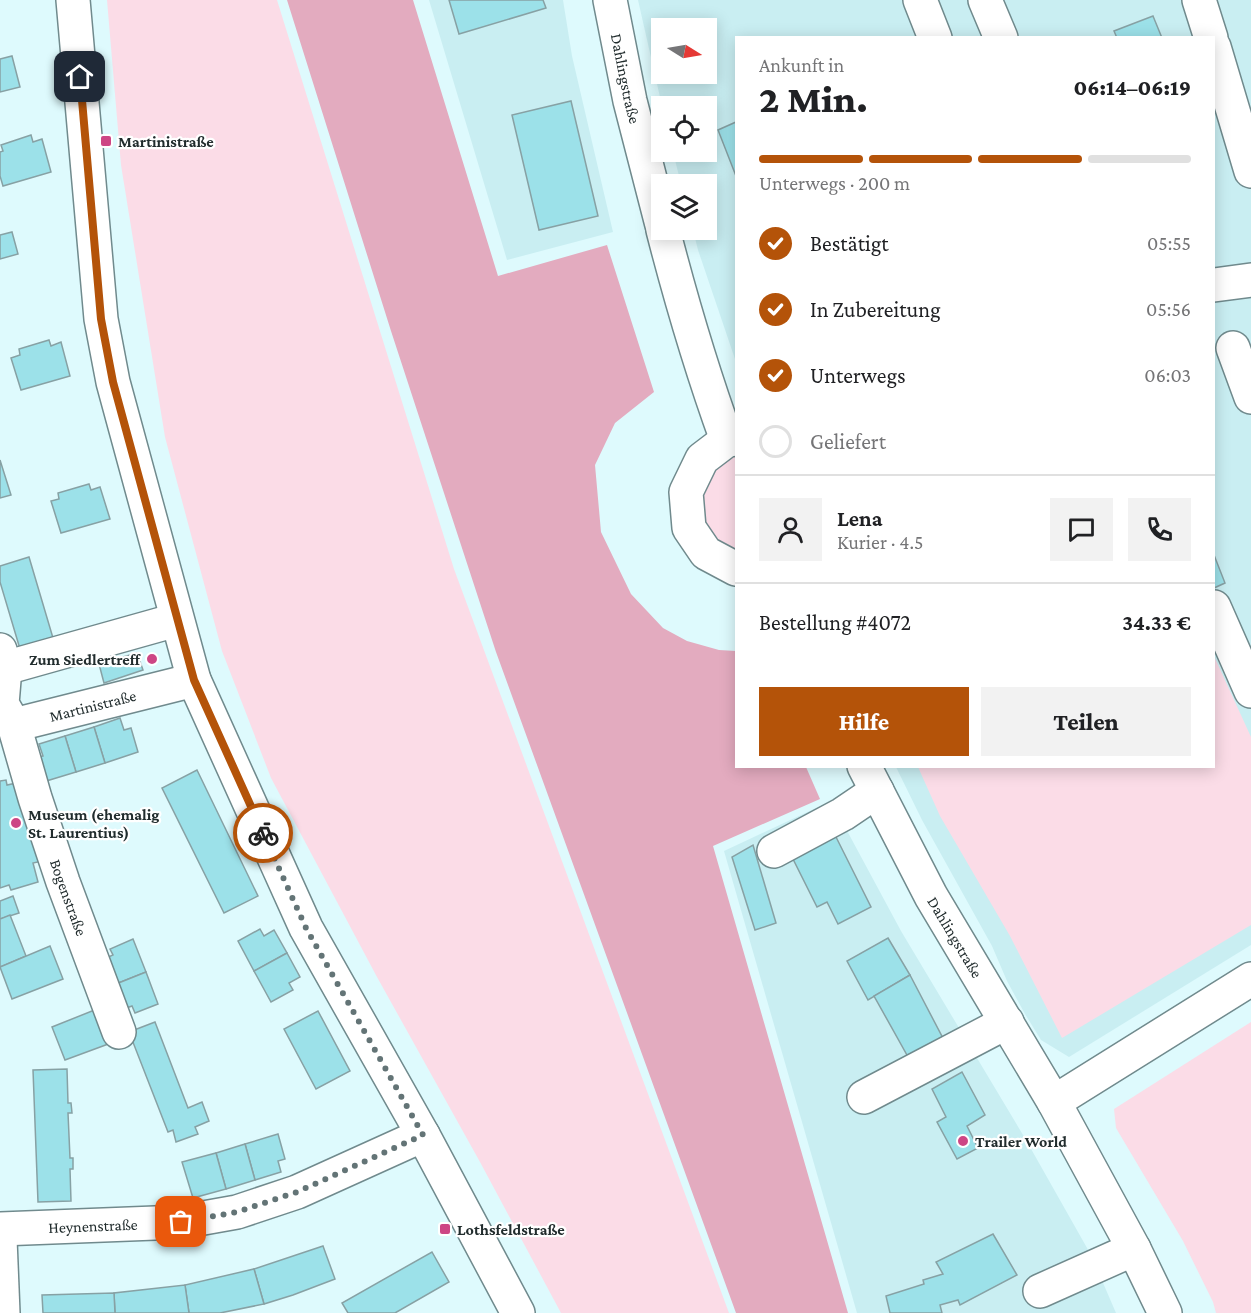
<!DOCTYPE html>
<html lang="de">
<head>
<meta charset="utf-8">
<style>
  :root { --surface:#fff; --page:#f2f2f2; --text:#202124; --muted:#757577; --line:#e0e0e0; --accent:#b45309 }
  body { margin:0; font-family:"Crimson Pro",serif; background:var(--page); color:var(--text); height:100vh; display:flex; flex-direction:column; font-size:22px; white-space:nowrap }
  * { box-sizing:border-box; margin:0 }
  p { font-size:20px; color:var(--muted) }
  .icon { flex:none; width:33px; height:33px; fill:none; stroke:currentColor; stroke-width:2; stroke-linecap:round; stroke-linejoin:round }
  .map { position:relative; flex:1; overflow:hidden }
  .sheet { position:absolute; left:735px; top:36px; width:480px; height:732px; display:flex; flex-direction:column; background:var(--surface); border-radius:0px; box-shadow:0 3px 15px #0003 }
  .sheet>* { flex:none }
  .needle { width:39px; rotate:101deg }
  .tools { position:absolute; left:651px; top:18px; display:grid; gap:12px }
  .tools a { display:grid; place-items:center; width:66px; height:66px; border-radius:0px; background:var(--surface); box-shadow:0 3px 15px #0003; font-size:30px }
  .pin { position:absolute; display:grid; place-items:center; width:51px; height:51px; color:#fff; margin:-26px; border-radius:12px; box-shadow:0 3px 9px #0006 }
  .courier { position:absolute; display:grid; place-items:center; width:60px; height:60px; margin:-30px; border:4px solid #b45309; border-radius:50%; background:#fff; color:#222; box-shadow:0 2px 8px #0007 }
  .overview em { font-style:normal; font-weight:800 }
  .overview div { display:flex; flex-direction:column-reverse }
  .overview { display:flex; align-items:center; justify-content:space-between; height:102px; padding:0 24px }
  h1 { font-size:39px; font-weight:800; line-height:45px }
  .bar { display:grid; grid-template-columns:repeat(4,1fr); gap:9px 6px; align-content:center; height:72px; padding:0 24px }
  .bar i { height:8px; border-radius:4px; background:var(--line) }
  .bar .active { background:var(--accent) }
  .bar p { grid-column:span 4 }
  .line { display:flex; align-items:center; gap:15px; padding:0 24px; border-top:2px solid var(--line) }
  .line div { flex:1 }
  .round { display:grid; place-items:center; flex:none; width:63px; height:63px; border-radius:0px; background:var(--page) }
  ol { padding:0 24px; list-style:none }
  li { display:flex; align-items:center; gap:18px; height:66px }
  li p { margin-inline-start:auto }
  li .icon { padding:6px; border-radius:50%; background:var(--accent); color:#fff; stroke-width:4 }
  li:last-child { color:var(--muted) }
  li i { width:33px; height:33px; border:3px solid var(--line); border-radius:50% }
  .button { display:flex; gap:12px; margin-top:auto; padding:12px 24px }
  .button a { flex:1; height:69px; border-radius:0px; background:var(--accent); color:#fff; font-size:24px; font-weight:800; line-height:69px; text-align:center }
  .button a+a { background:var(--page); color:var(--text) }
  .map>svg:first-child { display:block }
</style>
</head>
<body>
<div class="map">
<svg width="1251" height="1313" viewBox="0 0 1251 1313">
  <rect width="100%" height="100%" fill="#defafd"/>
  <g fill="#c9eef2" fill-rule="evenodd">
    <polygon points="429,0 563,0 572,56 613,232 507,260"/>
    <path d="M638,0H1251V945L1069,1057L1041,1040L1025,1014L1007,981L992,946L922,820L896,767L1214,766V38H736V362L698,250L693,230H706V184H681L673,152H706V106H662ZM662,28H706V74H662Z"/>
    <polygon points="831,801 901,931 1026,1140 1091,1255 1116,1313 857,1313 724,851"/>
  </g>
  <g fill="#fbdce7">
    <polygon points="107,0 277,0 454,569 729,1313 561,1313 480,1162 377,977 271,778 222,651 165,437 121,165"/>
    <path d="M736,455V552C728,547 715,542 709,534C693,513 698,479 720,463C724,460 731,458 736,455Z"/>
    <polygon points="1214,656 1251,737 1251,925 1062,1038 1010,936 940,816 918,767 1214,766"/>
    <polygon points="1251,1022 1251,1313 1216,1313 1213,1302 1183,1241 1116,1128 1114,1109"/>
  </g>
  <polygon fill="#e3abbf" points="287,0 413,0 498,276 607,245 654,392 615,423 595,465 601,532 631,594 663,628 687,641 719,650 736,651 736,766 806,767 820,799 713,846 848,1313 736,1313 496,652 391,331"/>
  <g fill="#9ce1e9" stroke="#87a1a4" stroke-width="1.5">
    <polygon points="449,0 543,0 546,8 459,34"/>
    <polygon points="1153,16 1162,38 1117,38 1114,31"/>
    <polygon points="12,56 20,87 0,92 0,59"/>
    <polygon points="571,101 598,216 539,230 512,115"/>
    <polygon points="736,122 736,176 718,130"/>
    <polygon points="31,135 33,142 42,139 51,172 3,186 0,176 0,152 3,151 1,145"/>
    <polygon points="12,232 18,254 0,259 0,235"/>
    <polygon points="49,340 51,346 61,342 70,376 21,390 11,358 20,355 19,349"/>
    <polygon points="0,460 11,495 0,498"/>
    <polygon points="89,484 91,490 100,487 110,519 61,533 51,501 59,499 58,493"/>
    <polygon points="1214,555 1225,583 1214,588"/>
    <polygon points="29,557 53,638 20,649 0,582 0,566"/>
    <polygon points="137,653 143,670 104,683 99,664"/>
    <polygon points="120,718 124,730 131,728 138,752 105,763 94,727"/>
    <polygon points="94,727 105,763 76,772 65,736"/>
    <polygon points="65,736 76,772 43,782 35,758 43,756 39,744"/>
    <polygon points="197,770 258,896 224,913 162,788"/>
    <polygon points="6,780 7,785 21,782 42,861 33,863 38,882 11,890 9,885 0,888 0,781"/>
    <polygon points="835,835 871,907 838,924 827,902 817,907 792,857"/>
    <polygon points="753,845 776,923 755,930 732,857"/>
    <polygon points="13,896 19,913 0,919 0,901"/>
    <polygon points="10,915 26,956 0,967 0,919"/>
    <polygon points="260,929 264,936 274,930 287,953 254,971 238,941"/>
    <polygon points="888,938 910,975 868,1000 847,961"/>
    <polygon points="133,939 146,972 111,986 102,960 113,955 110,949"/>
    <polygon points="50,946 63,979 12,999 0,967"/>
    <polygon points="287,953 300,977 289,983 293,990 271,1002 254,971"/>
    <polygon points="146,972 158,1004 135,1013 132,1006 121,1010 111,986"/>
    <polygon points="910,975 946,1044 912,1064 874,996"/>
    <polygon points="97,1009 111,1043 65,1060 52,1027"/>
    <polygon points="318,1011 350,1071 316,1089 284,1029"/>
    <polygon points="155,1022 188,1108 202,1102 209,1121 195,1127 198,1134 176,1142 173,1130 168,1132 129,1032"/>
    <polygon points="67,1069 68,1103 71,1103 72,1113 68,1113 70,1158 73,1158 73,1169 70,1169 71,1201 38,1202 33,1070"/>
    <polygon points="962,1072 985,1115 967,1126 978,1148 957,1159 937,1122 946,1117 932,1089"/>
    <polygon points="278,1134 285,1159 278,1161 281,1172 255,1180 245,1144"/>
    <polygon points="245,1144 255,1180 226,1189 216,1153"/>
    <polygon points="216,1153 226,1189 193,1198 182,1162"/>
    <polygon points="993,1234 1017,1275 960,1305 958,1300 940,1305 942,1313 890,1313 886,1296 924,1284 923,1280 943,1274 936,1262"/>
    <polygon points="323,1246 335,1279 293,1295 264,1304 254,1269"/>
    <polygon points="432,1252 449,1282 395,1313 348,1313 342,1303"/>
    <polygon points="254,1269 264,1304 220,1313 189,1313 185,1285"/>
    <polygon points="185,1285 189,1313 115,1313 114,1293"/>
    <polygon points="114,1293 115,1313 43,1313 42,1295"/>
  </g>
  <g fill="none" stroke-linecap="round" stroke-linejoin="round">
    <defs>
      <g id="minor">
        <polyline points="73,0 101,319 113,382 194,680 306,928 423,1135 518,1313"/>
        <path id="s1" d="M610,0L630,101L662,225"/>
        <polyline points="920,0 935,38"/>
        <polyline points="985,0 1001,38"/>
        <polyline points="1199,0 1211,38"/>
        <polyline points="1214,47 1251,171"/>
        <path d="M663,230C681,300 702,371 727,440"/>
        <polyline points="1214,285 1251,280"/>
        <polyline points="1233,348 1251,397"/>
        <polyline points="736,439 727,440 702,459 686,492 689,528 706,553 736,569"/>
        <polyline points="1214,607 1251,691"/>
        <path id="s2" d="M0,650L5,668L2,704L14,725L35,798L63,882L119,1032"/>
        <polyline points="5,668 176,620"/>
        <path id="s3" d="M14,725L194,680"/>
        <path id="s4" d="M864,766L931,896L1054,1102L1134,1249L1165,1313"/>
        <polyline points="774,851 843,814 877,791"/>
        <polyline points="864,1097 1007,1022"/>
        <polyline points="1054,1102 1251,979"/>
        <path id="s5" d="M0,1229L181,1222L237,1212L297,1192L423,1135"/>
        <polyline points="0,1239 3,1313"/>
        <polyline points="1040,1291 1134,1249"/>
      </g>
    </defs>
    <use href="#minor" stroke="#708a8d" stroke-width="36"/>
    <use href="#minor" stroke="#fff" stroke-width="33"/>
  </g>
  <g fill="none" stroke-linecap="round" stroke-linejoin="round">
    <polyline stroke="#637476" stroke-width="6" stroke-dasharray="0 10.8" points="181,1222 237,1212 297,1192 423,1135 306,928 263,833"/>
    <polyline stroke="#b45309" stroke-width="8" points="80,77 101,319 113,382 194,680 263,833"/>
  </g>
  <g fill="#cd4685" stroke="#fff" stroke-width="2">
    <rect x="100" y="135" width="12" height="12" rx="3"/>
    <circle cx="152" cy="659" r="6"/>
    <circle cx="16" cy="823" r="6"/>
    <circle cx="963" cy="1141" r="6"/>
    <rect x="439" y="1223" width="12" height="12" rx="3"/>
  </g>
  <g text-anchor="middle" dominant-baseline="central" stroke-width="4.5" stroke-linejoin="round" paint-order="stroke">
    <g font-size="16" fill="#212c2d" stroke="#fff">
      <text stroke="none"><textPath href="#s1" startOffset="80">Dahlingstraße</textPath></text>
      <text stroke="none"><textPath href="#s3" startOffset="81">Martinistraße</textPath></text>
      <text stroke="none"><textPath href="#s2" startOffset="260">Bogenstraße</textPath></text>
      <text stroke="none"><textPath href="#s4" startOffset="194">Dahlingstraße</textPath></text>
      <text stroke="none"><textPath href="#s5" startOffset="93">Heynenstraße</textPath></text>
    </g>
    <g font-size="16" font-weight="bold" fill="#212c2d" stroke="#fff" text-anchor="start">
      <text x="118" y="141">Martinistraße</text>
      <text x="140" y="659" text-anchor="end">Zum Siedlertreff</text>
      <text x="28" y="814">Museum (ehemalig<tspan x="28" dy="18">St. Laurentius)</tspan></text>
      <text x="975" y="1141">Trailer World</text>
      <text x="457" y="1229">Lothsfeldstraße</text>
    </g>
  </g>
</svg>
<div class="tools">
<a><svg class="needle" viewBox="-14 -14 28 28"><path d="M0-13l5 13h-10z" fill="#e53935"/><path d="M0 13l5-13h-10z" fill="#757577"/></svg></a>
<a><svg class="icon" aria-label="locate" viewBox="0 0 24 24"><circle cx="12" cy="12" r="6"/><path d="M12 2v4M12 18v4M2 12h4M18 12h4"/></svg></a>
<a><svg class="icon" aria-label="layers" viewBox="0 0 24 24"><path d="M12 4l9 5-9 5-9-5zM3 14l9 5 9-5"/></svg></a>
</div>
<div class="pin" style="left:181px;top:1222px;background:#ea580c"><svg class="icon" aria-label="bag" viewBox="0 0 24 24"><path d="M5 8h14l-1 12H6zM9 8a3 3 0 0 1 6 0"/></svg></div>
<div class="pin" style="left:80px;top:77px;background:#1f2937"><svg class="icon" aria-label="home" viewBox="0 0 24 24"><path d="M3 11l9-7 9 7M6 9v11h12V9"/></svg></div>
<div class="courier" style="left:263px;top:833px"><svg class="icon" aria-label="bike" viewBox="0 0 24 24"><circle cx="6" cy="16" r="4"/><circle cx="18" cy="16" r="4"/><path d="M6 16l4-8h5l3 8M10 8l3 8H6M13 5h3"/></svg></div>
<section class="sheet">
<div class="overview"><div><h1>2 Min.</h1><p>Ankunft in</p></div><em>06:14–06:19</em></div>
<div class="bar"><i class="active"></i><i class="active"></i><i class="active"></i><i></i><p>Unterwegs · 200 m</p></div>
<ol>
<li><svg class="icon" aria-label="check" viewBox="0 0 24 24"><path d="M5 12l5 5 9-10"/></svg>Bestätigt<p>05:55</p></li>
<li><svg class="icon" aria-label="check" viewBox="0 0 24 24"><path d="M5 12l5 5 9-10"/></svg>In Zubereitung<p>05:56</p></li>
<li><svg class="icon" aria-label="check" viewBox="0 0 24 24"><path d="M5 12l5 5 9-10"/></svg>Unterwegs<p>06:03</p></li>
<li><i></i>Geliefert</li>
</ol>
<div class="line" style="height:108px"><a class="round"><svg class="icon" aria-label="person" viewBox="0 0 24 24"><circle cx="12" cy="8" r="4"/><path d="M4 21q1-7 8-7t8 7"/></svg></a><div><b>Lena</b><p>Kurier · 4.5</p></div><a class="round"><svg class="icon" aria-label="chat" viewBox="0 0 24 24"><path d="M4 5h16v11H9l-5 4z"/></svg></a><a class="round"><svg class="icon" aria-label="phone" viewBox="0 0 24 24"><path d="M5 4h4l2 5-3 2q2 4 5 5l2-3 5 2v4C11 20 4 13 5 4z"/></svg></a></div>
<div class="line" style="height:78px"><div>Bestellung #4072</div><b>34.33 €</b></div>
<div class="button"><a>Hilfe</a><a>Teilen</a></div>
</section>
</div>
</body>
</html>
